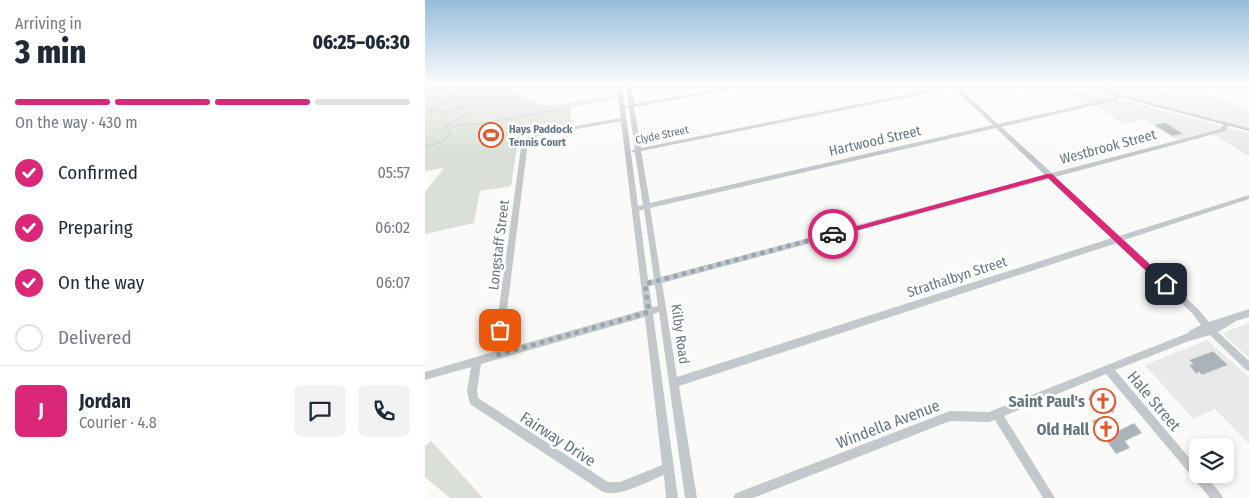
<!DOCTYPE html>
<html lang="en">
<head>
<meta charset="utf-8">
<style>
  :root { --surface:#fff; --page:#f2f2f3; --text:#1f2937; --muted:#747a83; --line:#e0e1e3; --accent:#db2777 }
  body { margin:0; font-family:"Fira Sans Condensed",sans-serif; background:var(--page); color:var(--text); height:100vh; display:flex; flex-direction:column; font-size:19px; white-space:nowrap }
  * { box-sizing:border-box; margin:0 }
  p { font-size:16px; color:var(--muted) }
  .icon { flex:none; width:28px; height:28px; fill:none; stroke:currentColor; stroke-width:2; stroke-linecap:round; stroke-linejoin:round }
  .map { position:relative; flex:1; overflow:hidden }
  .sheet { display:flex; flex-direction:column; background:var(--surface); width:425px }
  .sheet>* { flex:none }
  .fabs { position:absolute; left:764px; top:438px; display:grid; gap:10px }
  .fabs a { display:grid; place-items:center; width:45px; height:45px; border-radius:8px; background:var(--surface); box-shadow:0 2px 8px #0003; font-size:25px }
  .pin { position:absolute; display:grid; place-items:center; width:42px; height:42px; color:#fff; margin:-21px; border-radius:10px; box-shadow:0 2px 8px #0006 }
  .courier { position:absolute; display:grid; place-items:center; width:50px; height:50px; margin:-25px; border:4px solid #db2777; border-radius:50%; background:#fff; color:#222; box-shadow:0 1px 6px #0007 }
  .head em { font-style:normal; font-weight:800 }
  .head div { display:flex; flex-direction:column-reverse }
  .head { display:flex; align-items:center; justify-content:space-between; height:85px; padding:0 15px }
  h1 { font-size:32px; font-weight:800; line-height:38px }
  .bar { display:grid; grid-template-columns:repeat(4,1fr); gap:8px 5px; align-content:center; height:60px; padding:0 15px }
  .bar i { height:6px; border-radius:4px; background:var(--line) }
  .bar .selected { background:var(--accent) }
  .bar p { grid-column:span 4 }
  .line { display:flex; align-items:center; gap:12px; padding:0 15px; border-top:1px solid var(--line) }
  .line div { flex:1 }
  .round { display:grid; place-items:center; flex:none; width:52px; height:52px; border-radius:8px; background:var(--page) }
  ol { padding:0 15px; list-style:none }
  li { display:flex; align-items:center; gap:15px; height:55px }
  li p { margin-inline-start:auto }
  li .icon { padding:5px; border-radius:50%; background:var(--accent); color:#fff; stroke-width:4 }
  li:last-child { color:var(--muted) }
  li i { width:28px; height:28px; border:2px solid var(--line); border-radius:50% }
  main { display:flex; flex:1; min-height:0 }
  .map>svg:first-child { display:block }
</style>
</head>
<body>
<main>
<section class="sheet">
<div class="head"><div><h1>3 min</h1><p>Arriving in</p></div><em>06:25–06:30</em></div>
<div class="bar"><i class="selected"></i><i class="selected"></i><i class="selected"></i><i></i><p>On the way · 430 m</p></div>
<ol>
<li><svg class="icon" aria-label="check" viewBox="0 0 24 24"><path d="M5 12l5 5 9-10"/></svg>Confirmed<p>05:57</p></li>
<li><svg class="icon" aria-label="check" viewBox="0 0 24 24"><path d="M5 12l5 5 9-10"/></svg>Preparing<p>06:02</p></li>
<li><svg class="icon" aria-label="check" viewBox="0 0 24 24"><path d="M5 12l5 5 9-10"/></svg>On the way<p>06:07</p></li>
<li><i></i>Delivered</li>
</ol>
<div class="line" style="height:90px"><b class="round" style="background:var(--accent);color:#fff">J</b><div><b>Jordan</b><p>Courier · 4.8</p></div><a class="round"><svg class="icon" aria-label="chat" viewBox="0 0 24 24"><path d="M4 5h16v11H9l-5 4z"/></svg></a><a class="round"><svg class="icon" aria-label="phone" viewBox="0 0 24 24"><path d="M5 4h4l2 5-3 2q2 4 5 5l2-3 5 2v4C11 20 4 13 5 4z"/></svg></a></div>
</section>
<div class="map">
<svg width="824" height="498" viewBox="0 0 824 498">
  <rect width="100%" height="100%" fill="#fafaf8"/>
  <g fill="#e8e9e9">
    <polygon points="695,84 718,84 745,92 748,84 759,84 824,111 824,126 693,92"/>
    <polygon points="655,89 824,133 824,156 784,132 752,140 720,119 699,124 672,106 663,101 654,103 639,92"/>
    <polygon points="824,323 824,358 799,335 800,332"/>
    <polygon points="782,340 824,377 824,444 790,409 768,419 720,365"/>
  </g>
  <g fill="#dadfd7">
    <polygon points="0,84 83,84 91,94 120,106 188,96 189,99 146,107 146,125 100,134 93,141 86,186 55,191 49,223 0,234 0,192 19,168 0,171"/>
    <polygon points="6,441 58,498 25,498 0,477 0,446"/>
  </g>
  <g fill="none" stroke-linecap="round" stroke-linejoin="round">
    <g stroke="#bbc7cb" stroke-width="1">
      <polyline points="22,126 54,124 138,109"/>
      <path d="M0,146C11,145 19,142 26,133L20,126L41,115L44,110L43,106L19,112L4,111L28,98L27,94L19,91L20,84"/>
    </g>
  </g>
  <g fill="#aab3b9" stroke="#dcdcda">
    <polygon points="740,122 758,134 747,136 729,125"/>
    <polygon points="788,351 803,365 777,375 774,372 771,374 764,365 768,364 764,360"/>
    <polygon points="668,389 682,391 692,403 688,413 673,411 663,399"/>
    <polygon points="679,416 691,432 709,423 717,433 700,441 705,448 691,454 667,421"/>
  </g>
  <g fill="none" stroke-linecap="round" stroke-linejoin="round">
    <g fill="#c3c8cc" fill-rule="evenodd">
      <path d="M141,84H160C156,87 145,87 141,84Z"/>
      <path d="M191,84H197L200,107L204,105L200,84H206L209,104L323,84H335L209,107L216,148L532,84H542L533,87L573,124L688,98L691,94H695L696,95L692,100L576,127L627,173L796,129L799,122H803L804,123L800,131L630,177L694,236L824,195V199L699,240L773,309L784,322L824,309V317L811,321L793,332L824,361V371L821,370L785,335L764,341L690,370L772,467V474H779L796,494L798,498H785L681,374L579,416L630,498H618L570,420L564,422L525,421L328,498H308L310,494L314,492L525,411L564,412L763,333L764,331L776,325L767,313L692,243L254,386L272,498H260L234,312L228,314L253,498H241L239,475C224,481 193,498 178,492L45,404L42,391L46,367L0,380V372L68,352L97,140L111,133L196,118ZM528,88L568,125L225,203L216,151ZM200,108H204L210,149L206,151L210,153L218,205L213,206ZM196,121L219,310L77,350L103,141L113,136ZM571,128L620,175L236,277L225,208ZM624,179L687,238L252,377L237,283ZM219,209L229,279L223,280L214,211ZM230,285L233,306L227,307L224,286ZM220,317L237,465L195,482H183L53,398L52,391L56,364Z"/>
      <polygon points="684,84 689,84 686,93 683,95 680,93"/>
    </g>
    <g fill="#d6dbdf" fill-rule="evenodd">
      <polygon points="648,84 659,84 824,127 824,131"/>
      <polygon points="807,84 815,84 824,89 824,94"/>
    </g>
    <polyline stroke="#a2aab0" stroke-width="1" points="648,84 824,130"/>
  </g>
  <linearGradient id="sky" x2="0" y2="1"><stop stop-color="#96bcdc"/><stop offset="0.55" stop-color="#fdfdfc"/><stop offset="1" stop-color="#fdfdfc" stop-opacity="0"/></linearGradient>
  <rect width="824" height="154" fill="url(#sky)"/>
  <polygon fill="#db2777" points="622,174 627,174 744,282 744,287 738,287 623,178 408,237 404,234"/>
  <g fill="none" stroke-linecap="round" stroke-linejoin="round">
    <polyline stroke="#99a4ac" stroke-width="5" stroke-dasharray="0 9" points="75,330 72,355 224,312 220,284 408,234"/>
  </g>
  <defs>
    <symbol id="stadium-ring" viewBox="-11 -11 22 22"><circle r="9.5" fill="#fff" stroke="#e4572e" stroke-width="1.5"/><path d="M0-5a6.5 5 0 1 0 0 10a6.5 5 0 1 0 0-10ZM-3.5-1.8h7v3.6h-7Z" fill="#e4572e"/></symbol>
    <symbol id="church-ring" viewBox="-11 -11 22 22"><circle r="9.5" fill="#fff" stroke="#e4572e" stroke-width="1.5"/><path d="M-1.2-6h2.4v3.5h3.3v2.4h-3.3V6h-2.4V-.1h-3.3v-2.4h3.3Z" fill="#e4572e"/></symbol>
  </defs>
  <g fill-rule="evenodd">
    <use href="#stadium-ring" x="52" y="121" width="28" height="28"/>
    <use href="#church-ring" x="664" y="387" width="28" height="28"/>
    <use href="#church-ring" x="667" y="415" width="28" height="28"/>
  </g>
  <g text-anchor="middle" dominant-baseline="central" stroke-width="5" stroke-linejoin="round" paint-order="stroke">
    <g font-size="11" font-weight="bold" fill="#657683" stroke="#fff" text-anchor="start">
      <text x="84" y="129">Hays Paddock<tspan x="84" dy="13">Tennis Court</tspan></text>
    </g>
    <g font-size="11" fill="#657683" stroke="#fff">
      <text transform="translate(237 135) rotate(-12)">Clyde Street</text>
    </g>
    <g font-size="14" fill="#657683" stroke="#fff">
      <text transform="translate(450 141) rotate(-13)">Hartwood Street</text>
      <text transform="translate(683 147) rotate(-15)">Westbrook Street</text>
      <text transform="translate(74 245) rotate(-83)">Longstaff Street</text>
      <text transform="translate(532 277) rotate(-18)">Strathalbyn Street</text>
      <text transform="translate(255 334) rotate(82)">Kilby Road</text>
    </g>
    <g font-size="16" font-weight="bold" fill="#657683" stroke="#fff" text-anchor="end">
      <text x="660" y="401">Saint Paul's</text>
      <text x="664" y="429">Old Hall</text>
    </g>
    <g font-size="16" fill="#657683" stroke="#fff">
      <text transform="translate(729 401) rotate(50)">Hale Street</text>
      <text transform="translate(463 424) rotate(-21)">Windella Avenue</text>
      <text transform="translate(133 439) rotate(33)">Fairway Drive</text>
    </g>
  </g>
</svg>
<div class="fabs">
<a><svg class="icon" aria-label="layers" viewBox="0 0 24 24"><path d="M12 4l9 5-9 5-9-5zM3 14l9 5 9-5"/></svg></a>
</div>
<div class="pin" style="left:75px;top:330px;background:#ea580c"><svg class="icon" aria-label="bag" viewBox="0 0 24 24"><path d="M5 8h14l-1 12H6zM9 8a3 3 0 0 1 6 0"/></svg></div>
<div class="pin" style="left:741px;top:284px;background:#1f2937"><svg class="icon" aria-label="home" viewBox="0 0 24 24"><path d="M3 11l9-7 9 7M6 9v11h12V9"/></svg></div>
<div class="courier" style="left:408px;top:234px"><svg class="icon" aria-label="car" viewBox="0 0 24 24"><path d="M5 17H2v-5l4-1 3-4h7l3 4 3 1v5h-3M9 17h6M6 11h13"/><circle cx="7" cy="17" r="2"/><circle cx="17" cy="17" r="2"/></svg></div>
</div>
</main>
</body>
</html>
